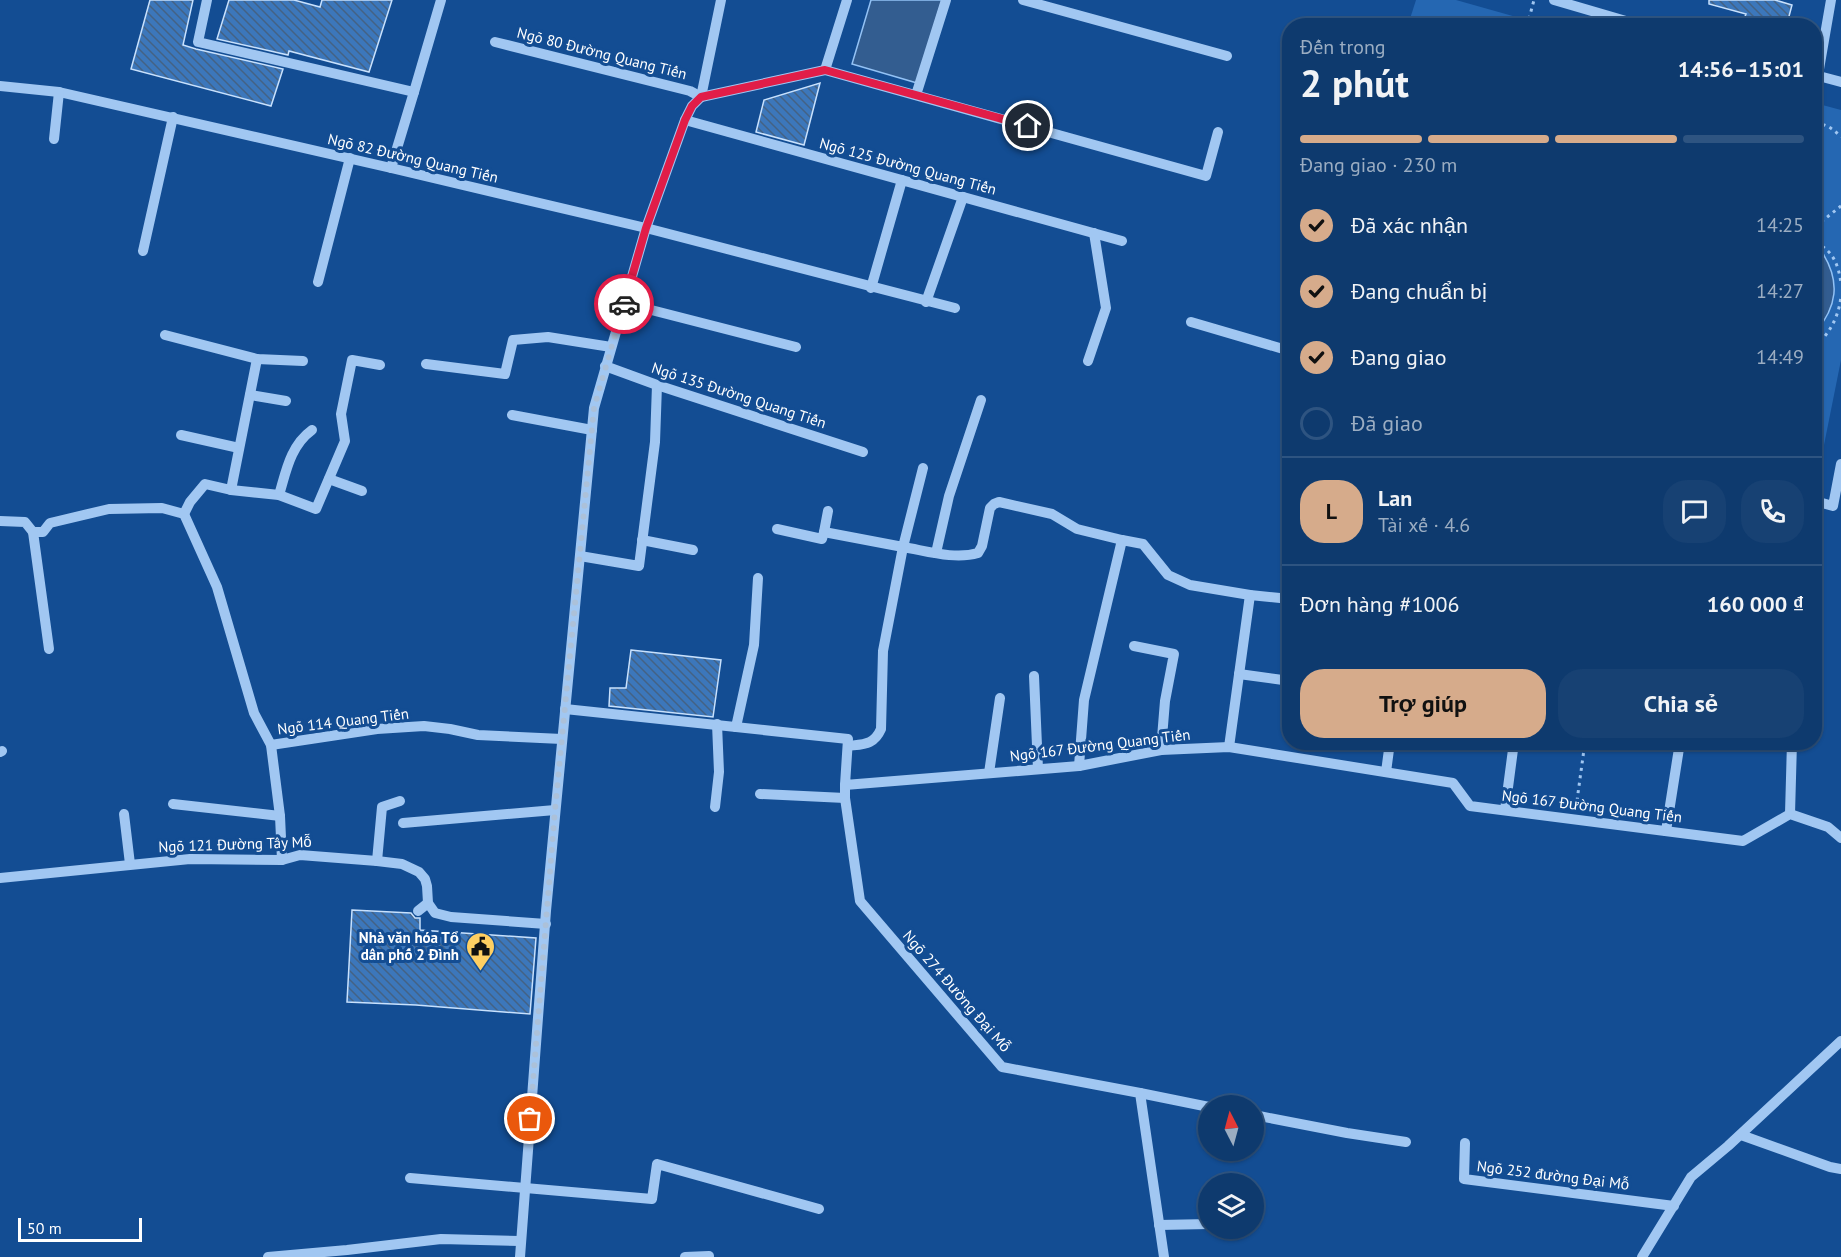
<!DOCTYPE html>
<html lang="vi">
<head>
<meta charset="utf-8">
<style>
  :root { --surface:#0e3a6e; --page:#174173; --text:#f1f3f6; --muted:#9badc2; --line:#2e5481; --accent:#d6ab8b }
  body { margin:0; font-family:"PT Sans",sans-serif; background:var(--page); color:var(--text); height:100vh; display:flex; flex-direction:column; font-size:22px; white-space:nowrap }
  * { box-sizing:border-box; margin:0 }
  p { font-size:20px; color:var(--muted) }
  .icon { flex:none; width:33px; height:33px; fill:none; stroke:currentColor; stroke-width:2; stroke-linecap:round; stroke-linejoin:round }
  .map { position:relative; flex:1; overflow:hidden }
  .drawer { position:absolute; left:1282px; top:18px; width:540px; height:732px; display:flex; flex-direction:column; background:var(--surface); border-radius:24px; box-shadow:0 2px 4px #0004,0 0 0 2px var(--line) }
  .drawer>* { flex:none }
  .needle { width:39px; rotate:354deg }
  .buttons { position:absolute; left:1198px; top:1095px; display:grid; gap:12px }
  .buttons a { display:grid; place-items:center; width:66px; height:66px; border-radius:50%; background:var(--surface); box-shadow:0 2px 4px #0004,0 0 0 2px var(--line); font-size:30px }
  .scale { position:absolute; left:18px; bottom:15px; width:124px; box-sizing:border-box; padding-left:6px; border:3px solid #fff; border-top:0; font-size:16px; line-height:21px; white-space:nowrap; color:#fff; -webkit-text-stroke:4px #134d93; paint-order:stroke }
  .pin { position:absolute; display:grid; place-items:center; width:51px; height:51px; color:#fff; margin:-26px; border:3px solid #fff; border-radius:50%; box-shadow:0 2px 6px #0007 }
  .courier { position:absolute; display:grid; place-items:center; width:60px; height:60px; margin:-30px; border:4px solid #e11d48; border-radius:50%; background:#fff; color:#222; box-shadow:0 2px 8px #0007 }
  .overview em { font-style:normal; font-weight:600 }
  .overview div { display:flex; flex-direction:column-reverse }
  .overview { display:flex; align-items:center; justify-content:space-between; height:102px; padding:0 18px }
  h1 { font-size:39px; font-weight:600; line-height:45px }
  .bar { display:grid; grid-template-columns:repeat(4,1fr); gap:9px 6px; align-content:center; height:72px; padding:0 18px }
  .bar i { height:8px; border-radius:4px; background:var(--line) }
  .bar .selected { background:var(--accent) }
  .bar p { grid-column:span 4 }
  .line { display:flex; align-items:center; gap:15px; padding:0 18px; border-top:2px solid var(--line) }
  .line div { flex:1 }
  .round { display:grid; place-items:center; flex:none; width:63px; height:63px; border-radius:24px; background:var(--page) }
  ol { padding:0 18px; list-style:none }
  li { display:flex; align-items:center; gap:18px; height:66px }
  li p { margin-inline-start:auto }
  li .icon { padding:6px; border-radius:50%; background:var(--accent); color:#111; stroke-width:4 }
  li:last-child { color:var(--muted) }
  li i { width:33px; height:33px; border:3px solid var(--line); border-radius:50% }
  .cta { display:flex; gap:12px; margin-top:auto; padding:12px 18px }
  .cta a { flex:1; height:69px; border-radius:24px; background:var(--accent); color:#111; font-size:24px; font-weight:600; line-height:69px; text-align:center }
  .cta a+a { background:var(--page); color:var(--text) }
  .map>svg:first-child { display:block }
</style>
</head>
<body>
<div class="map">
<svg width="1841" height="1257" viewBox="0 0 1841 1257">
  <defs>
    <pattern id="building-back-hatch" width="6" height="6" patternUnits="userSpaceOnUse" patternTransform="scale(1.5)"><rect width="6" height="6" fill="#3c77bb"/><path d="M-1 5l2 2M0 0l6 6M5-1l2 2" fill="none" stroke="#446284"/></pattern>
  </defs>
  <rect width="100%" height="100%" fill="#134d93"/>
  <g fill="#2567b2">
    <polygon points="1416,0 1456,0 1545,25 1408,25"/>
    <polygon points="1815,103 1841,110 1841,360 1819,470 1815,473"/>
  </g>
  <g fill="#335d90" stroke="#93c2f5" stroke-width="1.5">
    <polygon points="871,0 942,0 917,83 852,64"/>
    <path d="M1822,252C1841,282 1837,307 1815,333V275Z"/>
  </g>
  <g fill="url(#building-back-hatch)" stroke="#c8e1fd" stroke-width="1.5">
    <polygon points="150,0 193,0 183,45 196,49 283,69 271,106 131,69"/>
    <polygon points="229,0 294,0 320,7 322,0 392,0 369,72 289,51 288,55 217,39"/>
    <polygon points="1709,0 1775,0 1792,5 1788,20 1778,17 1775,26 1768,26 1744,19 1746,14 1709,4"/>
    <polygon points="820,83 804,145 756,132 764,100"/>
    <polygon points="631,650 721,660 713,717 609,706 610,688 626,688"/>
    <polygon points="352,910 411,913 415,918 420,918 420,930 536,938 530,1014 416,1005 347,1002"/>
  </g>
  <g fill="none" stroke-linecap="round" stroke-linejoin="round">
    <g stroke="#a1c7f2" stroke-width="3" stroke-dasharray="3 4.5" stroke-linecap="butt">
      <polyline points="1527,26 1534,0"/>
      <path d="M1815,124C1826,123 1833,129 1841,137"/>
      <path d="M1816,242C1833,252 1838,263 1841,283"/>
      <polyline points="1815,251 1818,231 1821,222 1841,206"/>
      <path d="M1815,347C1830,333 1839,316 1841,296"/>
      <polyline points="1576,808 1585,742"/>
    </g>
    <g stroke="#a1c7f2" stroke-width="10">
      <polyline points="207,0 198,42 414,92 441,0"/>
      <polyline points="1023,0 1227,56"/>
      <polyline points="1554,0 1643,26"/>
      <polyline points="495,42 690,91 701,97"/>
      <polyline points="825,70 847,0"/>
      <polyline points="1815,75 1841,82"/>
      <polyline points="1818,75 1831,0"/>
      <polyline points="0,86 59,92 391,168 646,228 955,308"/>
      <polyline points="916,95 946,0"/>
      <polyline points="701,97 721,0"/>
      <polyline points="685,120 1122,241"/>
      <polyline points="54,139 59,92"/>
      <polyline points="391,168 414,92"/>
      <polyline points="143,251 173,117"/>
      <polyline points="318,282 350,158"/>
      <polyline points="871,288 902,180"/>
      <polyline points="926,302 963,197"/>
      <polyline points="624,303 796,347"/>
      <polyline points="1191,322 1290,351"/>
      <polyline points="165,335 257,359 303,361"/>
      <polyline points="1088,361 1106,308 1094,233"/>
      <polyline points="426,364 505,374 513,340 548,337 611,347"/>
      <polyline points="605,366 657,385 863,452"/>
      <polyline points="250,395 286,401"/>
      <polyline points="512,415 592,430"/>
      <polyline points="181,435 239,448"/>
      <polyline points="329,479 362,491"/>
      <polyline points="231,490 257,359"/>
      <path d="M279,495C286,472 290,446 312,430"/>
      <polyline points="1815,501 1833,506 1841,464"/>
      <polyline points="828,511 824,532 903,547 923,468"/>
      <polyline points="184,514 190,502 205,484 231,490 279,495 316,509 345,441 341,414 352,360 380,365"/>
      <polyline points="0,521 25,522 33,532 43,532 50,523 109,509 162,508 184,514 217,587 254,713 271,745 280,816 282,860"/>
      <polyline points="777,529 822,539 824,532"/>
      <polyline points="33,532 49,649"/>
      <polyline points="642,540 693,550"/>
      <polyline points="936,553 949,496 981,400"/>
      <polyline points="580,556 639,566 655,442 657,385"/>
      <polyline points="1134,646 1174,654 1165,701 1161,750"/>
      <polyline points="1239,674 1290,681"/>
      <polyline points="1034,676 1038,769"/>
      <polyline points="565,709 848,739 845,785 1079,766 1161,750 1229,747 1453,783 1470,806 1743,841 1790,814 1828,827 1841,838"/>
      <polyline points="736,727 754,645 758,578"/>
      <polyline points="271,745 377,729 424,726 450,729 478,735 562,739"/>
      <path d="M848,746C864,744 874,745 881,729L883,651L903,547C927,551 955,560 978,553L982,546L990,508L994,504L999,502L1052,514L1077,529L1122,540"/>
      <polyline points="1229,747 1250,595"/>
      <polyline points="0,752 2,751"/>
      <polyline points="1079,766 1084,700 1122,540 1143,544 1168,575 1190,585 1250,595 1290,599"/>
      <polyline points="1386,772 1390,742"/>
      <polyline points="989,773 1000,698"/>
      <polyline points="845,785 845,798 860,901 1002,1067 1140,1093 1164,1257"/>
      <polyline points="760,794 845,798"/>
      <polyline points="173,804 280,816"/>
      <polyline points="715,807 719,772 717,724"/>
      <polyline points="1505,810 1514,742"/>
      <polyline points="124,814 130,864"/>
      <polyline points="1790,814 1792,742"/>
      <polyline points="403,823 555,810"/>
      <polyline points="1666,831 1680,742"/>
      <polyline points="377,861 382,807 400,801"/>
      <polyline points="0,878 190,859 282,860 300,855 377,861 402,864 419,872 425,879 427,886 428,903 435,913 451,917 546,924"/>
      <polyline points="418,911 428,903"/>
      <polyline points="1140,1093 1209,1107"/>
      <polyline points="1254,1115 1347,1133 1406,1142"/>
      <polyline points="1741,1135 1830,1167 1841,1169"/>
      <polyline points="1465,1143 1464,1179 1674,1206"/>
      <polyline points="410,1178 652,1199 657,1164 819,1209"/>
      <polyline points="1159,1225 1209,1224"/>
      <polyline points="268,1257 347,1250 441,1239 520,1241"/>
      <polyline points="520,1257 546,911 594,408 646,228 685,120 692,106 701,97 825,70 1206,176 1218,132"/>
      <polyline points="685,1257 709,1256"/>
      <polyline points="1642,1257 1691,1177 1728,1146 1841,1041"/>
    </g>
  </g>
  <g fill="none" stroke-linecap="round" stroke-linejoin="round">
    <polyline stroke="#acc1d9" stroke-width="6" stroke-dasharray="0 10.8" points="530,1119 555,810 594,408 624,304"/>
    <polyline stroke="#e11d48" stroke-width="8" points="624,304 646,228 685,120 692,106 701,97 825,70 1028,126"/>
  </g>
  <defs>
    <symbol id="civic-pin" viewBox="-11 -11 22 30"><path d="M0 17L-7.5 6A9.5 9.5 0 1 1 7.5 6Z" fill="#ffcf62" stroke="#134d93"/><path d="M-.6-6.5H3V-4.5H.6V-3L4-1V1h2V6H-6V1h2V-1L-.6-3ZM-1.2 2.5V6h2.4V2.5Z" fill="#111"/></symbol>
  </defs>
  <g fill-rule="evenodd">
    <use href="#civic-pin" x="464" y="930" width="33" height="45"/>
  </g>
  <g text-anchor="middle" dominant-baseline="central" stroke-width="6" stroke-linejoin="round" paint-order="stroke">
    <g font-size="15" fill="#fff" stroke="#134d93">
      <text transform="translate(602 53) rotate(14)">Ngõ 80 Đường Quang Tiến</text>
      <text transform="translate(413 158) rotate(13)">Ngõ 82 Đường Quang Tiến</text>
      <text transform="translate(908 166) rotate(15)">Ngõ 125 Đường Quang Tiến</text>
      <text transform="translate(739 395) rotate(18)">Ngõ 135 Đường Quang Tiến</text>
      <text transform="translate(343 721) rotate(-7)">Ngõ 114 Quang Tiến</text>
      <text transform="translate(1100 745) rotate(-7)">Ngõ 167 Đường Quang Tiến</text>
      <text transform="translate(1592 806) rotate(7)">Ngõ 167 Đường Quang Tiến</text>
      <text transform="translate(235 844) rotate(-2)">Ngõ 121 Đường Tây Mỗ</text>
      <text transform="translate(957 991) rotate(49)">Ngõ 274 Đường Đại Mỗ</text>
      <text transform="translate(1553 1175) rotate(7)">Ngõ 252 đường Đại Mỗ</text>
    </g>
    <g font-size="15" font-weight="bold" fill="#fff" stroke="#134d93" text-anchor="end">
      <text x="459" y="937">Nhà văn hóa Tổ<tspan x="459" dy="17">dân phố 2 Đình</tspan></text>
    </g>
  </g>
</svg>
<div class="buttons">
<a><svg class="needle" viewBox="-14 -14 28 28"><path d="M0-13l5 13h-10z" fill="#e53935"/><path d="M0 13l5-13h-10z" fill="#9badc2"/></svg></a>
<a><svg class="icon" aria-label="layers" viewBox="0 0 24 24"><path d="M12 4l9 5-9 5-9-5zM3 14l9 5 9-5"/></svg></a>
</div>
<div class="scale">50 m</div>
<div class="pin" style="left:530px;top:1119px;background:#ea580c"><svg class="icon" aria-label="bag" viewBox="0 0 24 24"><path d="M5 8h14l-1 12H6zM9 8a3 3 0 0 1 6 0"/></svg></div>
<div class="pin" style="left:1028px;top:126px;background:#1f2937"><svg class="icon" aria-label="home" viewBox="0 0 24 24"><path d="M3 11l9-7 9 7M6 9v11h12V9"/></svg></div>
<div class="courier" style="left:624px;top:304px"><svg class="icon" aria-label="car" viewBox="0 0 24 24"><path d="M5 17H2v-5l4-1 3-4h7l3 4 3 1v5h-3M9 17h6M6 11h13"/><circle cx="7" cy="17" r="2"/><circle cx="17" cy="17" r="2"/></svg></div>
<section class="drawer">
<div class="overview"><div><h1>2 phút</h1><p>Đến trong</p></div><em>14:56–15:01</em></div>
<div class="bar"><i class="selected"></i><i class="selected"></i><i class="selected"></i><i></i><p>Đang giao · 230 m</p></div>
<ol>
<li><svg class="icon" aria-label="check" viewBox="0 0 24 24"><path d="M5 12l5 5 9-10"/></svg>Đã xác nhận<p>14:25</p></li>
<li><svg class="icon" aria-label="check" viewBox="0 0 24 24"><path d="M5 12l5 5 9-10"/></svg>Đang chuẩn bị<p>14:27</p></li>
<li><svg class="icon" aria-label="check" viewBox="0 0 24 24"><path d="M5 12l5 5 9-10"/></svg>Đang giao<p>14:49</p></li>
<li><i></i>Đã giao</li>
</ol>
<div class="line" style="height:108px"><b class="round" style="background:var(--accent);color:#111">L</b><div><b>Lan</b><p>Tài xế · 4.6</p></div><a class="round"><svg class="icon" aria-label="chat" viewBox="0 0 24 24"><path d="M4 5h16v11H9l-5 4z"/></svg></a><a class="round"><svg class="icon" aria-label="phone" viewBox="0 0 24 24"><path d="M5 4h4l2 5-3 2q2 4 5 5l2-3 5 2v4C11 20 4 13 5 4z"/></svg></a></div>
<div class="line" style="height:78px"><div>Đơn hàng #1006</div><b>160 000 ₫</b></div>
<div class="cta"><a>Trợ giúp</a><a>Chia sẻ</a></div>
</section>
</div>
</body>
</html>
